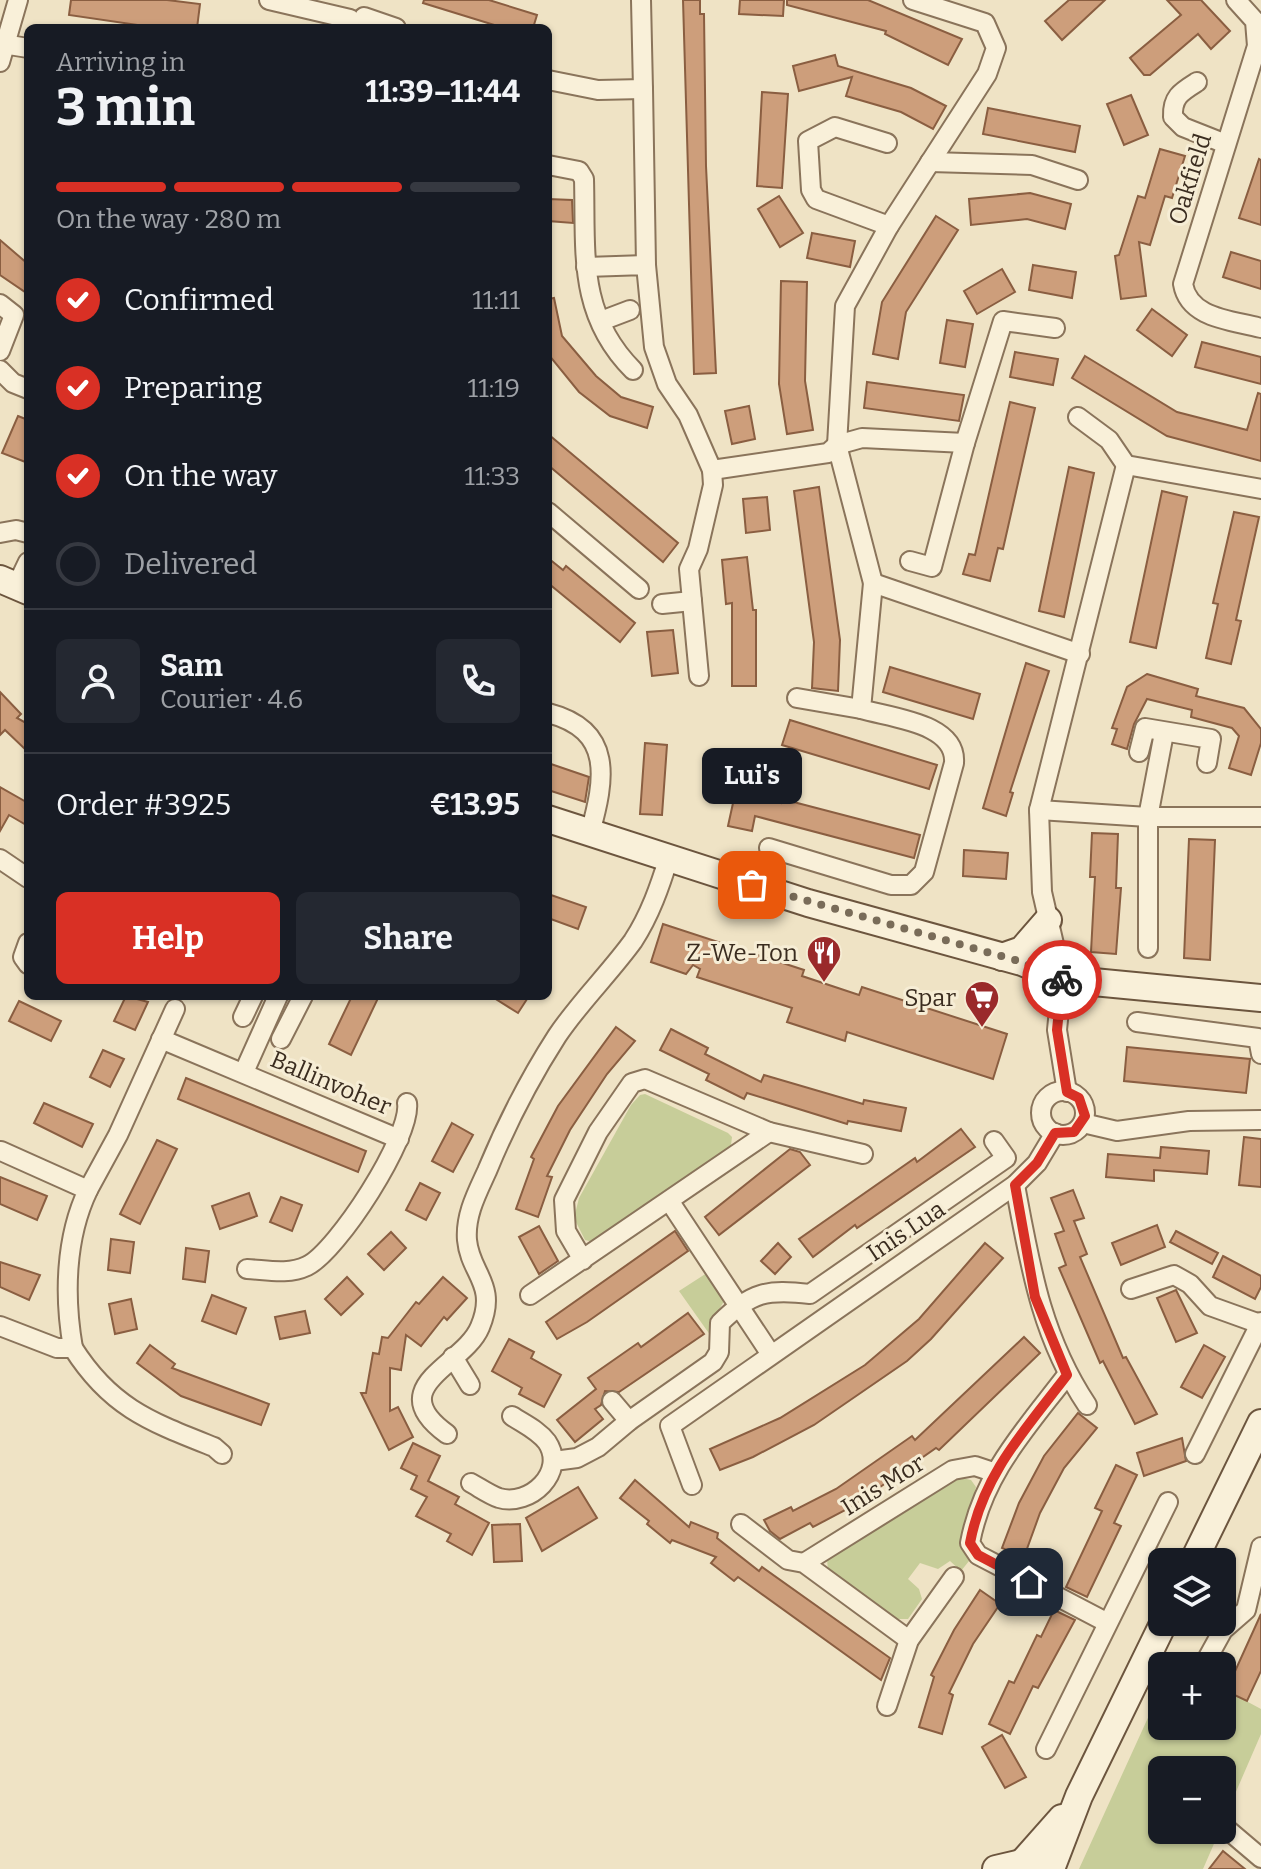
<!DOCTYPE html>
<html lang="en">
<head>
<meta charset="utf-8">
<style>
  :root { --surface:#171b24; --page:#242831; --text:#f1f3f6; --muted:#9ea1a6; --line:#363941; --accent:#d93025 }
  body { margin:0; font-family:Bitter,serif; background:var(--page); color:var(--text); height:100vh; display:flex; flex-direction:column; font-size:30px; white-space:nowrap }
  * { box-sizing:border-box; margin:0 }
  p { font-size:26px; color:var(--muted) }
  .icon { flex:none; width:44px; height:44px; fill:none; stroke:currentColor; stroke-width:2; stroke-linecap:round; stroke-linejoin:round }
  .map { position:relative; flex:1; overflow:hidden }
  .panel { position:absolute; left:24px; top:24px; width:528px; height:976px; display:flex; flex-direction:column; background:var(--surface); border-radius:12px; box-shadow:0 2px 6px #0004 }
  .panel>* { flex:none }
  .controls { position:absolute; left:1148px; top:1548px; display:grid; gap:16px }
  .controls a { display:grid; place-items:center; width:88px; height:88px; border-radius:12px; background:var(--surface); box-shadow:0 2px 6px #0004; font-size:40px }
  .pin { position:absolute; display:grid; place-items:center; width:68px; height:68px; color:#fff; margin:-34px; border-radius:16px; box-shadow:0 4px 12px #0006 }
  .courier { position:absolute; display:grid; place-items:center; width:80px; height:80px; margin:-40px; border:6px solid #d93025; border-radius:50%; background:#fff; color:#222; box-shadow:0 2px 10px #0007 }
  .bubble { position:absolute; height:56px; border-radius:12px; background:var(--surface); box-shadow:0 2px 6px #0004; font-size:26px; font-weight:700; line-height:56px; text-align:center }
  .headline em { font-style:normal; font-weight:700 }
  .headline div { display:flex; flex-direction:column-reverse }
  .headline { display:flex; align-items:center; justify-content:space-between; height:136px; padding:0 32px }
  h1 { font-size:52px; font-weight:700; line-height:60px }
  .bar { display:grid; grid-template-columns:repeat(4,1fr); gap:12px 8px; align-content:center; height:96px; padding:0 32px }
  .bar i { height:10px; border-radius:6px; background:var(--line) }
  .bar .active { background:var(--accent) }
  .bar p { grid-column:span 4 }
  .line { display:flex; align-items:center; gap:20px; padding:0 32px; border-top:2px solid var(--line) }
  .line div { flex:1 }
  .round { display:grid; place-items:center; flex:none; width:84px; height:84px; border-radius:12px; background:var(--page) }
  ol { padding:0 32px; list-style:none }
  li { display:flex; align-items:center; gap:24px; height:88px }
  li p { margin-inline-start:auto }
  li .icon { padding:8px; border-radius:50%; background:var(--accent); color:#fff; stroke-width:4 }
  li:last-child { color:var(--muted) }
  li i { width:44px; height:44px; border:4px solid var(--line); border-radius:50% }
  .action { display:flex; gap:16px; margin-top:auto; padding:16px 32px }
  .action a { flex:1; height:92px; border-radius:12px; background:var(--accent); color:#fff; font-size:32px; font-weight:700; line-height:92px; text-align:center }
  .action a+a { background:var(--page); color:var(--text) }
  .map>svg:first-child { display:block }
</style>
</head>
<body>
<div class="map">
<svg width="1261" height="1869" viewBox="0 0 1261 1869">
  <rect width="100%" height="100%" fill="#efe3c5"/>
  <g fill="#c7cd99">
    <polygon points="645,1094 728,1133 732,1137 730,1153 598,1243 585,1240 574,1218 579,1198 631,1105 640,1095"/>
    <polygon points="710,1271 726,1298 715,1316 713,1339 679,1291"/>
    <polygon points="958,1477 971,1480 976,1487 961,1545 969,1561 961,1571 950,1561 938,1569 920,1563 908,1579 919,1589 922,1599 908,1619 895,1619 828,1571 827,1559 834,1550"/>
    <polygon points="1162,1687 1162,1726 1222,1726 1222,1688 1261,1709 1261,1734 1222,1824 1222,1770 1162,1770 1162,1830 1220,1830 1203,1869 1079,1869"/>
  </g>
  <g fill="#cd9e7b" stroke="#8a5e41" stroke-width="2">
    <polygon points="71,0 167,0 200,4 197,28 158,28 69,15"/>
    <polygon points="424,0 489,0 537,15 533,28 504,28 423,3"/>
    <polygon points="683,0 700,0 700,14 704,14 706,166 716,373 694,374"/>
    <polygon points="740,0 784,0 783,16 739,14"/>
    <polygon points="787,0 868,0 962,39 948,65 885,34 886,31 787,5"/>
    <polygon points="1069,0 1105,0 1062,40 1045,21"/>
    <polygon points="1167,0 1201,0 1230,31 1211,49 1198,34 1150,75 1144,75 1130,58 1181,15"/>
    <polygon points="835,55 838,66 911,88 946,106 933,129 901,112 846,96 852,77 799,91 793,66"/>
    <polygon points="762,92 788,94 782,188 757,186"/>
    <polygon points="1131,95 1148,135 1124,145 1107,104"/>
    <polygon points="988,108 1080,126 1075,152 983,134"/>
    <polygon points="1160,149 1185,156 1172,198 1165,196 1150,245 1139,242 1146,296 1121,299 1115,256 1119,255 1138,196 1145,198"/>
    <polygon points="1259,159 1261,160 1261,225 1239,218"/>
    <polygon points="1030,193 1071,204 1065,229 1027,219 971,225 969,199"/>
    <polygon points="779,196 803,233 780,247 758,209"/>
    <polygon points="548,199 572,200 573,223 548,221"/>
    <polygon points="936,216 958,230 906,312 898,359 873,354 882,302"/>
    <polygon points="812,233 855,241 850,267 807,258"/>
    <polygon points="0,240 28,264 28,294 0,275"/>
    <polygon points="1231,252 1261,261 1261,289 1223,277"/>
    <polygon points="1033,265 1076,272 1072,298 1029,290"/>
    <polygon points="1002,269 1015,292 977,314 964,291"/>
    <polygon points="781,281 807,282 805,381 813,430 787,434 779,384"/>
    <polygon points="554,298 562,336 596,376 621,397 653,407 647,428 610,416 579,392 548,354 548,299"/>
    <polygon points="1152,309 1187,335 1172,356 1137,330"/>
    <polygon points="947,320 973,324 965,367 940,363"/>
    <polygon points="1202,342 1261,357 1261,384 1195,367"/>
    <polygon points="1015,352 1058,359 1053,385 1010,377"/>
    <polygon points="1085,356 1177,412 1247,430 1258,393 1261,394 1261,461 1167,436 1072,378"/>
    <polygon points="867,382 964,395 959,421 864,408"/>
    <polygon points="1010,402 1035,408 1003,549 998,548 990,581 963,574 969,554 975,555"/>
    <polygon points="749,406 755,439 732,444 725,411"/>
    <polygon points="18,416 28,420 28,463 2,453"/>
    <polygon points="548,434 678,543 663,562 548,465"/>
    <polygon points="1069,467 1094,473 1064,617 1039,611"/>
    <polygon points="819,487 840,640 838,691 812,688 814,642 794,491"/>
    <polygon points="1162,491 1187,497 1156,648 1130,642"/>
    <polygon points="767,497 770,530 746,533 743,499"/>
    <polygon points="1234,512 1259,517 1236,620 1241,621 1231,664 1206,658 1218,604 1213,603"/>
    <polygon points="747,557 753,610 756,610 756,686 732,686 732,603 726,604 722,560"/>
    <polygon points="548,558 563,570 566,566 635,623 620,642 548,583"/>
    <polygon points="673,630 678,673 652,676 647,632"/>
    <polygon points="1026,663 1049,671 1010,792 1013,793 1006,816 983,808"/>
    <polygon points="890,667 980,694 973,719 883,692"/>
    <polygon points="1147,674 1198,689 1196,696 1244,708 1261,729 1261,743 1251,775 1229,768 1239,736 1232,728 1191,717 1192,710 1147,699 1134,724 1127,749 1112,744 1117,729 1112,728 1127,687"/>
    <polygon points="0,692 21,714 17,718 28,724 28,752 5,730 0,735"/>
    <polygon points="790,720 937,765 929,789 782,745"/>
    <polygon points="645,743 667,745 662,815 640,814"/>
    <polygon points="548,763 589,777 585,802 548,790"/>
    <polygon points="0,787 28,803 28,826 9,815 0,831"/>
    <polygon points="735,794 781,803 782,799 920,835 914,858 755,816 752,831 728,826"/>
    <polygon points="1092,833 1118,834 1116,888 1121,888 1116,954 1091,952 1095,877 1090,877"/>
    <polygon points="1189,839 1215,840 1210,960 1184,958"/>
    <polygon points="964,850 1008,853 1006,879 963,876"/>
    <polygon points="548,894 586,907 578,929 548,918"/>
    <polygon points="663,924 804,970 802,976 859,995 862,987 1007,1034 993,1079 847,1032 845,1041 787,1022 792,1008 697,977 700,969 693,965 686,974 651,962"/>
    <polygon points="126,996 148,1002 135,1030 114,1021"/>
    <polygon points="352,996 379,996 351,1055 329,1044"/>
    <polygon points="491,996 529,996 518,1013"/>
    <polygon points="19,1001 61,1021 51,1041 9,1021"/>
    <polygon points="616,1027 635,1041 607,1074 570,1130 547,1176 552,1177 538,1217 516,1209 534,1159 531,1157 558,1106"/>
    <polygon points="671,1029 708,1048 705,1054 761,1082 764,1075 863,1104 864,1100 906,1108 901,1131 848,1121 847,1124 747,1093 744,1099 706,1080 709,1074 660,1050"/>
    <polygon points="1127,1047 1250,1059 1246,1093 1124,1081"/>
    <polygon points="103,1050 124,1059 110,1087 90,1077"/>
    <polygon points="186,1078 366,1151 358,1172 178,1099"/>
    <polygon points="44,1103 93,1124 82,1147 34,1123"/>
    <polygon points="452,1123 473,1135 453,1172 432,1161"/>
    <polygon points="961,1129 975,1147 857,1228 855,1225 813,1257 799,1239 915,1158 917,1162"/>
    <polygon points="1244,1137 1261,1139 1261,1187 1239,1185"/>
    <polygon points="157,1140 177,1149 140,1224 120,1214"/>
    <polygon points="1161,1147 1209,1151 1207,1174 1154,1170 1154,1181 1106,1177 1108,1154 1160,1158"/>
    <polygon points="790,1149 800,1152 810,1165 719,1235 705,1217"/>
    <polygon points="0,1177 47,1196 37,1220 0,1204"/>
    <polygon points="420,1183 440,1193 426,1220 406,1210"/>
    <polygon points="1073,1190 1084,1218 1074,1221 1087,1254 1080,1257 1123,1358 1126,1357 1157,1414 1135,1424 1103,1361 1100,1363 1059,1268 1066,1265 1055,1234 1064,1231 1051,1198"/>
    <polygon points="249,1193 257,1216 220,1229 212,1206"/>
    <polygon points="281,1197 302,1205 292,1231 270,1222"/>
    <polygon points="1157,1225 1165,1247 1121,1265 1112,1243"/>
    <polygon points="539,1226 558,1261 539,1274 519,1237"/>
    <polygon points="675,1231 688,1251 587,1322 557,1339 546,1322"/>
    <polygon points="1176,1231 1218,1253 1212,1264 1170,1242"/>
    <polygon points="391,1232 406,1248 384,1270 368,1254"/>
    <polygon points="111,1239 134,1242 130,1273 108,1270"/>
    <polygon points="778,1243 791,1257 775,1274 761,1261"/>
    <polygon points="985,1243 1003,1258 931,1339 907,1361 814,1425 753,1457 720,1470 710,1449 780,1418 865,1365 919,1319"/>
    <polygon points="186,1248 209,1251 205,1282 183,1279"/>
    <polygon points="1223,1256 1261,1276 1261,1287 1255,1299 1213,1277"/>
    <polygon points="0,1262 40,1275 29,1300 0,1287"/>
    <polygon points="347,1277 363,1294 341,1315 325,1299"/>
    <polygon points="443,1277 467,1298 447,1320 444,1317 421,1346 406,1335 401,1370 390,1368 390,1411 398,1407 413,1437 389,1450 361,1393 366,1393 373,1353 379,1354 382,1337 388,1338 416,1302 419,1304"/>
    <polygon points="1176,1290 1197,1333 1176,1342 1157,1298"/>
    <polygon points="212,1295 246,1308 236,1334 202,1321"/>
    <polygon points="131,1299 137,1329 115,1334 109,1304"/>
    <polygon points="305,1311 310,1333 280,1339 275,1317"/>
    <polygon points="688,1313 704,1334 619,1392 605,1391 601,1405 595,1409 603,1419 575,1442 557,1420 596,1389 588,1378 638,1343 641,1347"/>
    <polygon points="1024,1337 1040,1353 939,1450 936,1448 853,1506 813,1527 810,1523 780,1539 770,1531 764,1520 791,1507 793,1511 836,1489 912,1436 915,1440"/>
    <polygon points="509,1339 534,1352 531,1358 561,1375 544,1407 519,1394 522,1388 492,1371"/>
    <polygon points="150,1345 175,1364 172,1368 269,1404 261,1425 181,1396 137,1363"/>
    <polygon points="1204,1345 1225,1357 1202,1398 1181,1387"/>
    <polygon points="1078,1413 1097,1428 1064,1468 1040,1513 1024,1557 1002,1548 1019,1503 1044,1456"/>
    <polygon points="1182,1438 1186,1461 1144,1476 1137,1453"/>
    <polygon points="413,1443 440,1456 428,1481 459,1497 455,1504 489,1523 472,1555 447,1541 451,1534 416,1516 427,1497 411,1489 417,1476 401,1468"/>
    <polygon points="1116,1465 1137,1475 1114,1523 1121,1526 1087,1597 1066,1587 1102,1511 1095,1508"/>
    <polygon points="635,1480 689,1527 691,1522 718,1533 717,1538 759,1571 762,1567 890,1658 881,1680 738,1577 734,1581 711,1563 716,1557 672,1540 670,1543 647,1524 649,1521 620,1498"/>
    <polygon points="578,1487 597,1518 542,1551 526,1518"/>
    <polygon points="520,1524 522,1561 494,1562 492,1525"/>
    <polygon points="980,1590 1000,1604 973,1644 949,1693 953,1695 942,1734 919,1727 934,1677 931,1675 954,1630"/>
    <polygon points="1054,1610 1075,1620 1038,1688 1033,1686 1010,1734 989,1724 1009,1681 1014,1683 1037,1635 1041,1637"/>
    <polygon points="1261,1614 1261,1671 1247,1701 1226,1691"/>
    <polygon points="1002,1735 1026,1777 1005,1788 982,1747"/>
    <polygon points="1223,1851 1245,1869 1209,1869"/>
  </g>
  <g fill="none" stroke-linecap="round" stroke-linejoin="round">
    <defs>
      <g id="street">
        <polyline points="269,0 350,19 349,28"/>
        <path d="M1236,0L1255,21L1257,46L1183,284C1189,319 1232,320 1261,328"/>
        <polyline points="364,17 396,28"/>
        <polyline points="3,44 28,48"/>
        <polyline points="0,62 18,0"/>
        <polyline points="548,80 598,90 643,89 641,0"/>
        <path d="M1197,82C1181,92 1172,97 1173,117L1183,127L1226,144"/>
        <polyline points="643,89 646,265"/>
        <polyline points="887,143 835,127 808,141 811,190 816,199 889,226 845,306 837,445 862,438 965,443"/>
        <polyline points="930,162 1032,165 1078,180"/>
        <path d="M548,165L579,171L584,179C586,251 577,314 633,370"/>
        <polyline points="889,226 987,74 996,48 985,23 913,0"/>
        <polyline points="586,267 646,265 654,347 667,384 688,415 712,470 828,453 837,445 873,583"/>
        <polyline points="0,304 14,315 0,351"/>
        <polyline points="601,321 630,310"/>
        <polyline points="0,370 13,383 28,389"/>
        <polyline points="1078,417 1109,440 1126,465 1261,489"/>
        <polyline points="548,512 639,589"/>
        <polyline points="0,533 16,530 28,533"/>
        <polyline points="910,561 932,567 965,443 1003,321 1055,328"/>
        <polyline points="17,585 28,562"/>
        <polyline points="662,604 692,601"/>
        <polyline points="699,676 689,569 698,549 713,485 712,470"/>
        <polyline points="797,698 861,709"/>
        <path d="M548,713C614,730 605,779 590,833"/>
        <polyline points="1139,752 1145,728 1211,739 1207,763"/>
        <polyline points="1039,810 1148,817 1261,817"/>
        <path d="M769,848L891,885H911L924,872L954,763C957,723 891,718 861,709L873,583L1080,654"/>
        <polyline points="0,859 28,878"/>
        <polyline points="28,943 23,957 28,964"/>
        <polyline points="1148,948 1148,817 1164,733"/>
        <polyline points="243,1017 253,996"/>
        <polyline points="1137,1022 1258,1038 1261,1054"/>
        <polyline points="161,1039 399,1139"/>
        <polyline points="281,1039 303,996"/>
        <polyline points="244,1072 278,996"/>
        <circle cx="1063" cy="1113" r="22"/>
        <polyline points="1067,1092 1057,1030 1062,979 1042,892 1039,810 1126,465"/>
        <polyline points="1083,1123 1117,1131 1189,1121 1260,1120"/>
        <polyline points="769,1132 863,1154"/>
        <path d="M1,1151L88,1190C65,1238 64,1297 73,1348"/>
        <path d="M1015,1185C1030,1265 1041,1336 1087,1405"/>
        <polyline points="88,1190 118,1135 175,1009"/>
        <polyline points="670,1202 770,1353"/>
        <path d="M247,1269C267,1270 288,1275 307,1266C337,1252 412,1136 407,1103"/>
        <polyline points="1131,1289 1174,1275 1190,1284 1210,1306 1260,1324"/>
        <polyline points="530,1295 769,1132 645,1079 632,1083 598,1132 564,1200 566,1231 583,1260"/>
        <path d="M0,1326L57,1348H73C111,1408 151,1422 214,1447L222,1454"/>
        <polyline points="453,1357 470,1385"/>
        <path d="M1067,1375C1025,1430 983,1474 970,1543L978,1555L1106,1622"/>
        <polyline points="612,1401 629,1421"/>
        <path d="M447,1434C381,1386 464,1366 480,1327C498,1284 470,1274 467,1240C465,1215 477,1193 487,1171C506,1125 530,1078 557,1036C579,1003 609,974 633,941C650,915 660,886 669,857"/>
        <polyline points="1195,1454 1261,1322"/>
        <path d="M554,1461L577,1458L598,1447L629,1421L713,1362L719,1352L720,1323C751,1292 767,1289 810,1294L1006,1158L994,1141"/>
        <path d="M471,1483C480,1488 490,1495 499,1498C530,1507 567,1472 547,1442C538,1430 524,1424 512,1416"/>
        <polyline points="692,1485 670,1426 1015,1185 1037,1163 1055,1133"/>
        <polyline points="741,1524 788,1560 804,1563 909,1640"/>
        <polyline points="804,1563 953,1470 975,1466 993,1472"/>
        <polyline points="1207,1659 1223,1630 1246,1610 1261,1547"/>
        <polyline points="887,1706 909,1640 954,1577"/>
        <polyline points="1046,1749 1168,1502"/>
        <polyline points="1228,1830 1261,1858"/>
      </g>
      <g id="secondary">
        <polyline points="0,579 28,591"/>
        <polyline points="548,819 808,903 1022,962 1062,979 1261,998"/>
        <polyline points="1002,957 1022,950 1048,920"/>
        <polyline points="1193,1562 1261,1423"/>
        <polyline points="1022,1863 1062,1818"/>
        <polyline points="996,1869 1022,1863 1036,1867"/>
        <polyline points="1051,1869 1079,1796 1164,1622"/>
      </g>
    </defs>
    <use href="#street" stroke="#8a745b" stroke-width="22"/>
    <use href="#secondary" stroke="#6c553e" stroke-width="30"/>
    <use href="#street" stroke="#f9f0d9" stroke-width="18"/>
    <use href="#secondary" stroke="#f9f0d9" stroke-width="26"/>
  </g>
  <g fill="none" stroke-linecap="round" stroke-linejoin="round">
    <polyline stroke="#796c59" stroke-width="8" stroke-dasharray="0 14.4" points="752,885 1022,962 1062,980"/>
    <path stroke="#d93025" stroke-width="10" d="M1029,1582L978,1555L970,1543C983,1474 1025,1430 1067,1375L1035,1297L1015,1185L1037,1163L1055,1133L1074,1132L1085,1116L1079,1098L1067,1092L1057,1030L1062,980"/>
  </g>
  <defs>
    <symbol id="restaurant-pin" viewBox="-11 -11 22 30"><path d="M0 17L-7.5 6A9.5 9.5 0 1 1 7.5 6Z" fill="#9a2a2b" stroke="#f6edd5"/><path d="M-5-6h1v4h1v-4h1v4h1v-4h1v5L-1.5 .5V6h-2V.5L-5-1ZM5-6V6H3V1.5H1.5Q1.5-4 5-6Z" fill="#fff"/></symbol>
    <symbol id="supermarket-pin" viewBox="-11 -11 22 30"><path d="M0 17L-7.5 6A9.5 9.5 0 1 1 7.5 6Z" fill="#9a2a2b" stroke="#f6edd5"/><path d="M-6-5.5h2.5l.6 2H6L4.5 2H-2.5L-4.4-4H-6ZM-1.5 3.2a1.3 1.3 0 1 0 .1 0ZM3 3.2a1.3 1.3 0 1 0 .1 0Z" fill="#fff"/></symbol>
  </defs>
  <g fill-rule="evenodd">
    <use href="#restaurant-pin" x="804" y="933" width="40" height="54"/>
    <use href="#supermarket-pin" x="962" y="978" width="40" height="54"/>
  </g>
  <g text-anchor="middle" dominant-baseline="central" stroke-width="6" stroke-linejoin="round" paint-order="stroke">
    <g font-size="24" fill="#3a2c1f" stroke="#f6edd5">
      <text transform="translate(1190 179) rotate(-73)">Oakfield</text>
      <text transform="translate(331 1083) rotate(23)">Ballinvoher</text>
      <text transform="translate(906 1231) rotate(-34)">Inis Lua</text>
      <text transform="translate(883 1485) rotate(-32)">Inis Mor</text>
    </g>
    <g font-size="24" fill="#3a2c1f" stroke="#f6edd5" text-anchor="end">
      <text x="798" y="953">Z-We-Ton</text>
      <text x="956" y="998">Spar</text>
    </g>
  </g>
</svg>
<div class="controls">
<a><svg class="icon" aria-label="layers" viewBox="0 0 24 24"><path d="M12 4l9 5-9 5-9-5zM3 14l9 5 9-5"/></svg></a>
<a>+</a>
<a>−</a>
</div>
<div class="pin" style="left:752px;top:885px;background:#ea580c"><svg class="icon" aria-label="bag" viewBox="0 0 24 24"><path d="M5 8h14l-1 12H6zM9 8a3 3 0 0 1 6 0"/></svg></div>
<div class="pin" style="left:1029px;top:1582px;background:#1f2937"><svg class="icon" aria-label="home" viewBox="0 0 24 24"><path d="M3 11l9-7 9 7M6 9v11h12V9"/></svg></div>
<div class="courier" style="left:1062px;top:980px"><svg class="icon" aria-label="bike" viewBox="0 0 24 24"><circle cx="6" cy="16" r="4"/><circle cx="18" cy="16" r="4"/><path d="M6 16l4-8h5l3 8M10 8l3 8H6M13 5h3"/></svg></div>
<div class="bubble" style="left:702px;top:748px;width:100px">Lui's</div>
<section class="panel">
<div class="headline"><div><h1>3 min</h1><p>Arriving in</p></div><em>11:39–11:44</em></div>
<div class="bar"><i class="active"></i><i class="active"></i><i class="active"></i><i></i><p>On the way · 280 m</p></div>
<ol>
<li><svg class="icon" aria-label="check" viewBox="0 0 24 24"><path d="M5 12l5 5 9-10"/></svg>Confirmed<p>11:11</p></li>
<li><svg class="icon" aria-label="check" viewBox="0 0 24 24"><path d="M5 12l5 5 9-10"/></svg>Preparing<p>11:19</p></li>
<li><svg class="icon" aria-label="check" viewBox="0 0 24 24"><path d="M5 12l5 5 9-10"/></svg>On the way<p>11:33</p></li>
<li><i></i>Delivered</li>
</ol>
<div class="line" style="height:144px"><a class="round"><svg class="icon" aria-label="person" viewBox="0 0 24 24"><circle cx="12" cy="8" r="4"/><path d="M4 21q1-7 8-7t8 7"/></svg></a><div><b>Sam</b><p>Courier · 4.6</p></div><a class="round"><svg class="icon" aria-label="phone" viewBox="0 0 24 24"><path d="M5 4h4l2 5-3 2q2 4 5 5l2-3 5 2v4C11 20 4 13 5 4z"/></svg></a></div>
<div class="line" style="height:104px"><div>Order #3925</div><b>€13.95</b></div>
<div class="action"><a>Help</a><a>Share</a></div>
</section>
</div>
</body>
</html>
